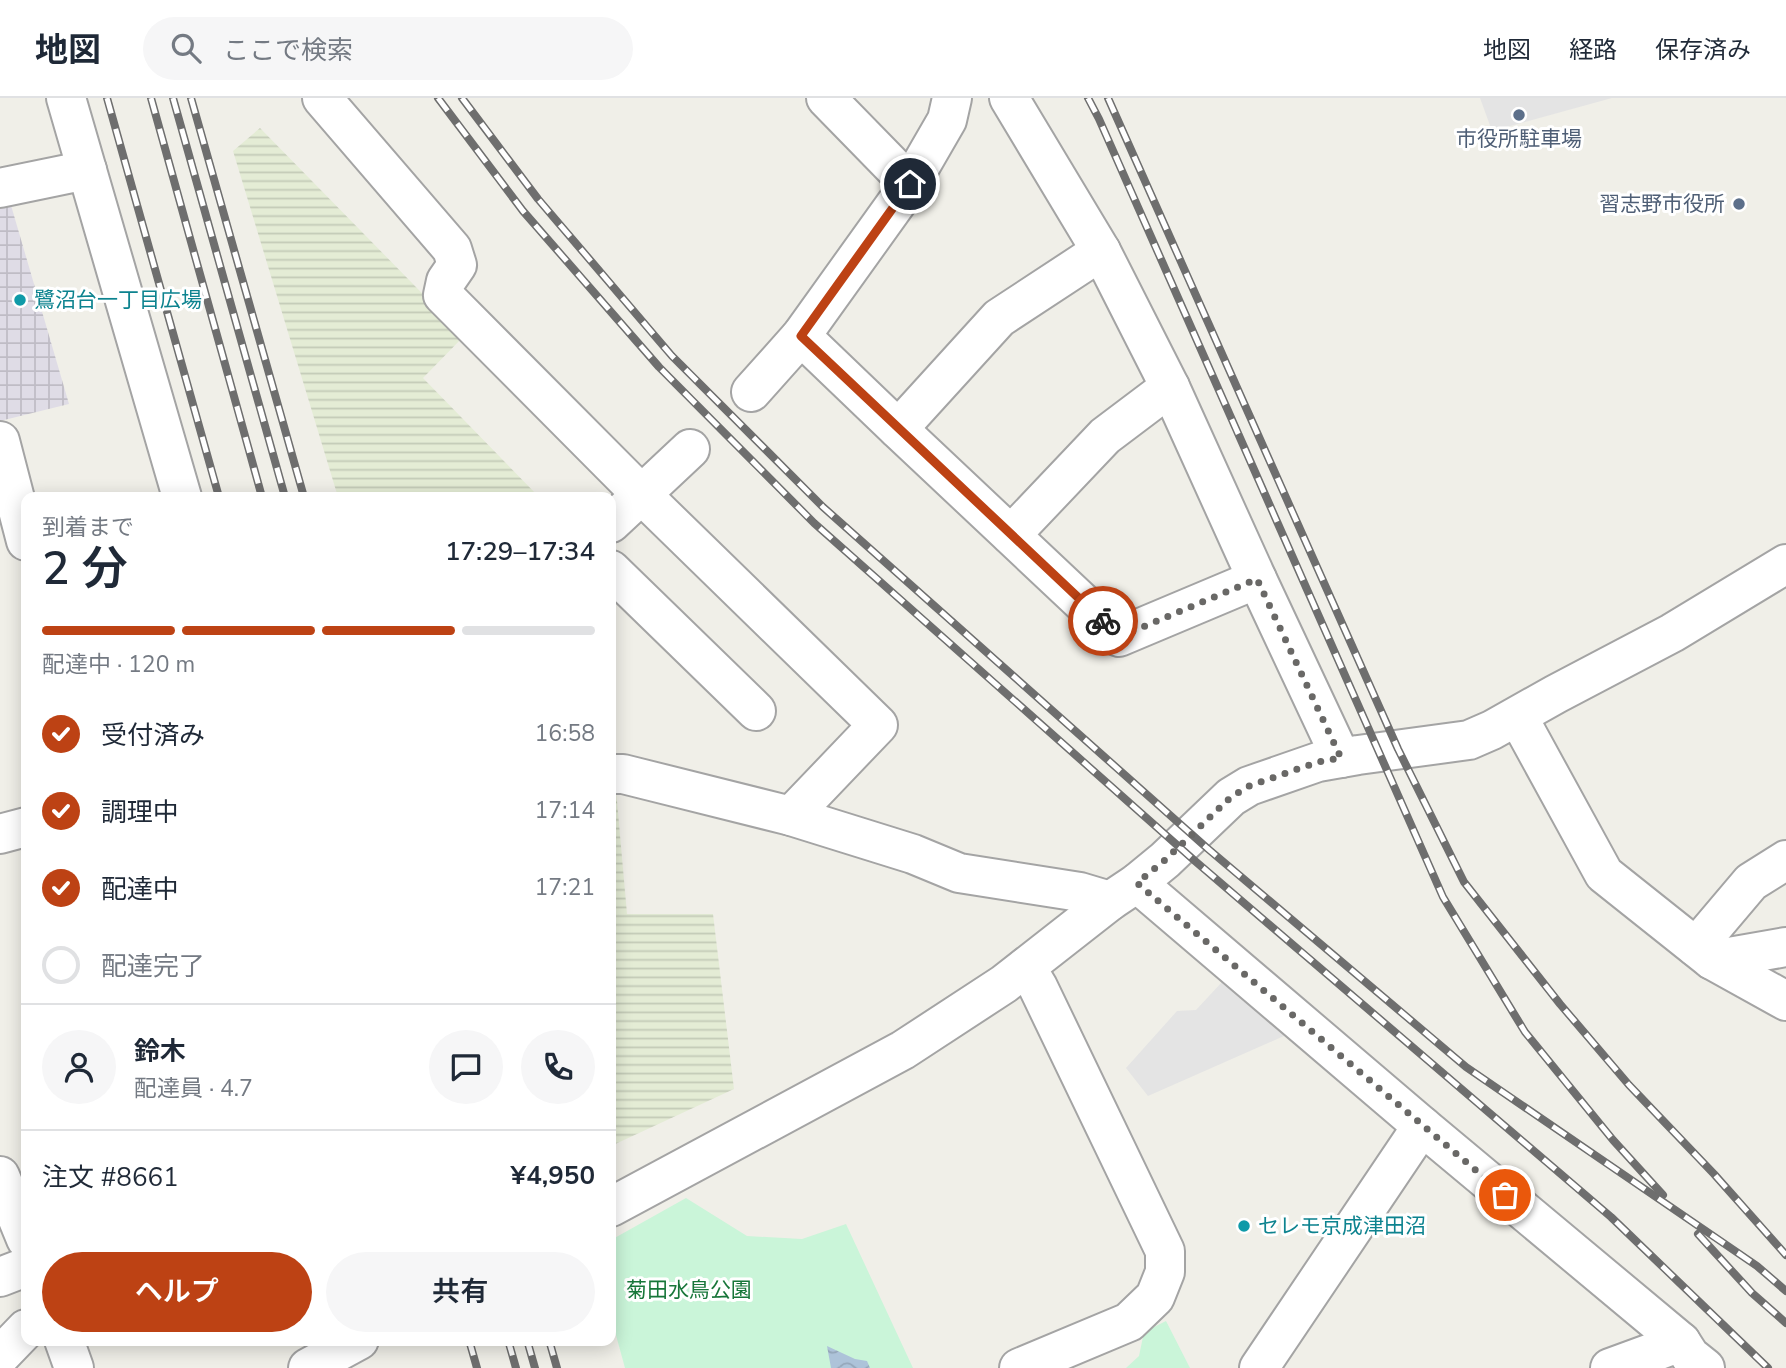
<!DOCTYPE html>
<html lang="ja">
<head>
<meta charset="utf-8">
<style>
  :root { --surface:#fff; --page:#f6f6f7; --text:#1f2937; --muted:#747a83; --line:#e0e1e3; --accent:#bd4214 }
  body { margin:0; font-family:"Nunito Sans","Noto Sans JP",sans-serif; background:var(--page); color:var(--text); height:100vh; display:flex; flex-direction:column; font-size:26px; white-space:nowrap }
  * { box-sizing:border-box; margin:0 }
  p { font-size:23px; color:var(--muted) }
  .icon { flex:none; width:38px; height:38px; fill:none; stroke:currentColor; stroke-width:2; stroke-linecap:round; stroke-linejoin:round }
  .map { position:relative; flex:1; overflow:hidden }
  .drawer { position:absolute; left:21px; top:394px; width:595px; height:854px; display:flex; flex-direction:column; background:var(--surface); border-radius:14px; box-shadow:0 4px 18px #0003 }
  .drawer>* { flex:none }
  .pin { position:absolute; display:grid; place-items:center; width:60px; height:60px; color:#fff; margin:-30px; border:4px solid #fff; border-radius:50%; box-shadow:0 2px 7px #0007 }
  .courier { position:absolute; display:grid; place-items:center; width:70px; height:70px; margin:-35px; border:5px solid #bd4214; border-radius:50%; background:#fff; color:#222; box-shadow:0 2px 9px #0007 }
  .summary em { font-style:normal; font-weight:600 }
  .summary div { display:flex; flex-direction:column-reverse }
  .summary { display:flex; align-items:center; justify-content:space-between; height:119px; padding:0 21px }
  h1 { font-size:46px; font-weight:600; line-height:52px }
  .bar { display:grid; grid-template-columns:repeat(4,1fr); gap:10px 7px; align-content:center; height:84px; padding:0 21px }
  .bar i { height:9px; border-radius:5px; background:var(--line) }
  .bar .on { background:var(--accent) }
  .bar p { grid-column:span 4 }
  .line { display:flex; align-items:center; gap:18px; padding:0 21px; border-top:2px solid var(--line) }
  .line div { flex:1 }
  .round { display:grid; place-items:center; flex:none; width:74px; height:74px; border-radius:37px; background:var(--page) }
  ol { padding:0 21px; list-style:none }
  li { display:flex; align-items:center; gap:21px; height:77px }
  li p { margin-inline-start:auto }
  li .icon { padding:7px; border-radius:50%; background:var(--accent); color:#fff; stroke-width:4 }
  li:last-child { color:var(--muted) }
  li i { width:38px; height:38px; border:4px solid var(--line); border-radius:50% }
  .primary-button { display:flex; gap:14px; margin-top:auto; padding:14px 21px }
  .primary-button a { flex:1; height:80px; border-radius:42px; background:var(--accent); color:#fff; font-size:28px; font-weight:600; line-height:80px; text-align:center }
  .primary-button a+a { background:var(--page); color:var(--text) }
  header { display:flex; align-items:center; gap:42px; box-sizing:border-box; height:98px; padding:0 35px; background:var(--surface); border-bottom:2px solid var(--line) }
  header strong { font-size:33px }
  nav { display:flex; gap:38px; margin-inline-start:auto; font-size:24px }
  .search { width:490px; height:63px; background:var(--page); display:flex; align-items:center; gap:18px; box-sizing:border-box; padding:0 24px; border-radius:38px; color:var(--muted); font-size:26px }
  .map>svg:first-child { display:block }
</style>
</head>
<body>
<header>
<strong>地図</strong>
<div class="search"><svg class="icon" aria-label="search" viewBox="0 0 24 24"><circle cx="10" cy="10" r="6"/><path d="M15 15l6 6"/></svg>ここで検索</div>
<nav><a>地図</a><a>経路</a><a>保存済み</a></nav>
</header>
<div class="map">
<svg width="1786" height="1270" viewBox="0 0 1786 1270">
  <defs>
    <pattern id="farmland-rules" width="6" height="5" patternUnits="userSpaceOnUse" patternTransform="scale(1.75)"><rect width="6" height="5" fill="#e4ecd5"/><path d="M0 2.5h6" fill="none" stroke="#c3cab7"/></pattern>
    <pattern id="plaza-grid" width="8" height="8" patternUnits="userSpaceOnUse" patternTransform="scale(1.75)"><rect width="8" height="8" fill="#dfdce6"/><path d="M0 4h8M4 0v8" fill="none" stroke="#bfbcc5"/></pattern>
    <pattern id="water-waves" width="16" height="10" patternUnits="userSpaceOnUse" patternTransform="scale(1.75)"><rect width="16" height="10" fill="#adc3d9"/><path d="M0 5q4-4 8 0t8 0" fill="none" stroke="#95a7ba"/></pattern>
  </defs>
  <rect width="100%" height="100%" fill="#f0efe8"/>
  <g fill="url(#farmland-rules)">
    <polygon points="260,30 464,238 423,280 539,399 338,399 233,53"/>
    <polygon points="611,692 616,692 627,816 713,816 734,991 611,1048"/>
  </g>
  <g fill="#caf5d9">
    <polygon points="686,1100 747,1138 802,1141 846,1126 913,1270 625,1270 611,1219 611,1142"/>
    <polygon points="1166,1223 1190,1270 1126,1270 1139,1258 1144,1234"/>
  </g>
  <g fill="#e4e4e4">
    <polygon points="1480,0 1612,0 1492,33"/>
    <polygon points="1222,884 1284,938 1148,998 1126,970 1177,913 1196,912"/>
  </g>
  <polygon fill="url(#plaza-grid)" points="8,97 69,306 0,323 0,99"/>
  <polygon fill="url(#water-waves)" points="827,1248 855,1261 867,1263 870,1270 831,1270"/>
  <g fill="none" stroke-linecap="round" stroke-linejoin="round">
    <defs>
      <g id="minor">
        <polyline points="66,0 182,399"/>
        <polyline points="322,0 452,151 457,167 446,183 443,197 641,396 878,627 791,718"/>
        <polyline points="826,0 910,86"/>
        <polyline points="1009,0 1101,153 1170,289 1257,481 1341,660"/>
        <polyline points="0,90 87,72"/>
        <polyline points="801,238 898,331 1119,539 1257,481"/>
        <polyline points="751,294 801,238 910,86 947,22 952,0"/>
        <polyline points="898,331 999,220 1101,153"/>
        <polyline points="0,343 26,443"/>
        <polyline points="611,425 690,351"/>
        <polyline points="1011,437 1105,338 1170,289"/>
        <polyline points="611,472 756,613"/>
        <polyline points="1518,619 1604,776 1712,862 1786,903"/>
        <polyline points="611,676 623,676 791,718 913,756 959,775 1080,794 1110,803"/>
        <polyline points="0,736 26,729"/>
        <polyline points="1137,785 1422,1028 1681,1244 1690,1258 1705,1270"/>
        <polyline points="1696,849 1751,784 1786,762"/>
        <polyline points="1712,862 1786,849"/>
        <polyline points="0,1078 26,1141"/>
        <polyline points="611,1109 903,952 1004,886 1110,803 1137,785 1165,762 1231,699 1249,688 1318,664 1358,657 1469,642 1492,632 1556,596 1672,535 1786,466"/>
        <polyline points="0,1179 26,1169"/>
        <polyline points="64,1242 74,1270"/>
        <polyline points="0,1258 26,1231"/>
        <polyline points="308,1270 359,1242"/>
        <polyline points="1019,1270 1129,1224 1155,1199 1165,1174 1165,1153 1038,889 1026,869"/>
        <polyline points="1259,1270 1422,1028"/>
        <polyline points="1610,1270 1681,1244"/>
      </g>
    </defs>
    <use href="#minor" stroke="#a4a4a4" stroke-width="42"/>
    <use href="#minor" stroke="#fff" stroke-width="38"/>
    <defs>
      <g id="rail">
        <polyline points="107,0 219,399"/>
        <polyline points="151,0 262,399"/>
        <polyline points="173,0 285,399"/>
        <polyline points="191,0 304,399"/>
        <polyline points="438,0 523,113 659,269 814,425 1195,763 1611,1119 1768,1270"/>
        <polyline points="462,0 538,101 672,258 823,409 1207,750 1466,969 1757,1168 1786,1193"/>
        <polyline points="1088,0 1099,21 1443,799 1525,934 1613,1042 1663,1097"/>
        <polyline points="1108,0 1398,651 1464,784 1560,906 1629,987 1714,1076 1786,1157"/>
        <polyline points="1698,1136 1752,1195 1786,1225"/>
        <polyline points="469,1242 477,1270"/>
        <polyline points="508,1242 516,1270"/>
        <polyline points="527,1242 535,1270"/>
        <polyline points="549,1242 557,1270"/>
      </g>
    </defs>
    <use href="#rail" stroke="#6e6e6e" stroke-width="8"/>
    <use href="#rail" stroke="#fff" stroke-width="5" stroke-dasharray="16" stroke-linecap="butt"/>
  </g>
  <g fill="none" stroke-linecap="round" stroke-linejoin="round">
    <polyline stroke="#696866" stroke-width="7" stroke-dasharray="0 12.6" points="1103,523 1119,539 1257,481 1341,660 1318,664 1249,688 1231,699 1165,762 1137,785 1505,1097"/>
    <polyline stroke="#bd4214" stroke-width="9" points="910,86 801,238 1103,523"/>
  </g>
  <g fill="#5c6f8a" stroke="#fff" stroke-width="2.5">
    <circle cx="1519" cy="17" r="7"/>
    <circle cx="1739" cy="106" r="7"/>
  </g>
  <g fill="#0f9aa8" stroke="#fff" stroke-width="2.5">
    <circle cx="20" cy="202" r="7"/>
    <circle cx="1244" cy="1128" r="7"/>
  </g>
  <g text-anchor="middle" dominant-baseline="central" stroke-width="6" stroke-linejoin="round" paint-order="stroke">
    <g font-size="21" fill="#4e5e75" stroke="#fff">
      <text x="1519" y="41">市役所駐車場</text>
      <text x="1725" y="106" text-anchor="end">習志野市役所</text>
    </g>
    <g font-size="21" fill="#0d838f" stroke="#fff" text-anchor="start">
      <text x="34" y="202">鷺沼台一丁目広場</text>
      <text x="1258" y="1128">セレモ京成津田沼</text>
    </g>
    <g font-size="21" fill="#177639" stroke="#fff">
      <text x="689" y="1192">菊田水鳥公園</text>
    </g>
  </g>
</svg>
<div class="pin" style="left:1505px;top:1097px;background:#ea580c"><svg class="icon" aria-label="bag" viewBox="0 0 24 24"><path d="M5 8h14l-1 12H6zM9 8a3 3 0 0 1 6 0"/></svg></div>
<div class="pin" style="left:910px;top:86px;background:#1f2937"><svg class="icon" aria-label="home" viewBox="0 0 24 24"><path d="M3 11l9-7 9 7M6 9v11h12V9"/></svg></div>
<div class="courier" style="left:1103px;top:523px"><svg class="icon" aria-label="bike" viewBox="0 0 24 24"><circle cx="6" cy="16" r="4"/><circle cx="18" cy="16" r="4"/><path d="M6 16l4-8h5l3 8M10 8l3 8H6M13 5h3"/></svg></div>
<section class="drawer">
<div class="summary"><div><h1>2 分</h1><p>到着まで</p></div><em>17:29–17:34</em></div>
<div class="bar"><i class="on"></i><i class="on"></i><i class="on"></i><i></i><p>配達中 · 120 m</p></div>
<ol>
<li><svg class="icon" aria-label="check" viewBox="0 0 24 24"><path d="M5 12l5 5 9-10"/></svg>受付済み<p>16:58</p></li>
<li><svg class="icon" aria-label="check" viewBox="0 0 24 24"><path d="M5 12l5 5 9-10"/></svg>調理中<p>17:14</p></li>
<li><svg class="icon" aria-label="check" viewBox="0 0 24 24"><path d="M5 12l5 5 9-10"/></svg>配達中<p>17:21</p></li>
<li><i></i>配達完了</li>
</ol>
<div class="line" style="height:126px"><a class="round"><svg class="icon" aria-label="person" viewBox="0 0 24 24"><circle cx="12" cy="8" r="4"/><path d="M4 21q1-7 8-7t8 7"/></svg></a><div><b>鈴木</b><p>配達員 · 4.7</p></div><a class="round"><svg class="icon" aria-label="chat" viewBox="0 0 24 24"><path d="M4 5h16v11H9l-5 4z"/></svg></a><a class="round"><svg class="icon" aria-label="phone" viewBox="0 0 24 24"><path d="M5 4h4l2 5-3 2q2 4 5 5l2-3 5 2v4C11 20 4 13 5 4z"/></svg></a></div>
<div class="line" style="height:91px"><div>注文 #8661</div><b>¥4,950</b></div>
<div class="primary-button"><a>ヘルプ</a><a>共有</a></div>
</section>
</div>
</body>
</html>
